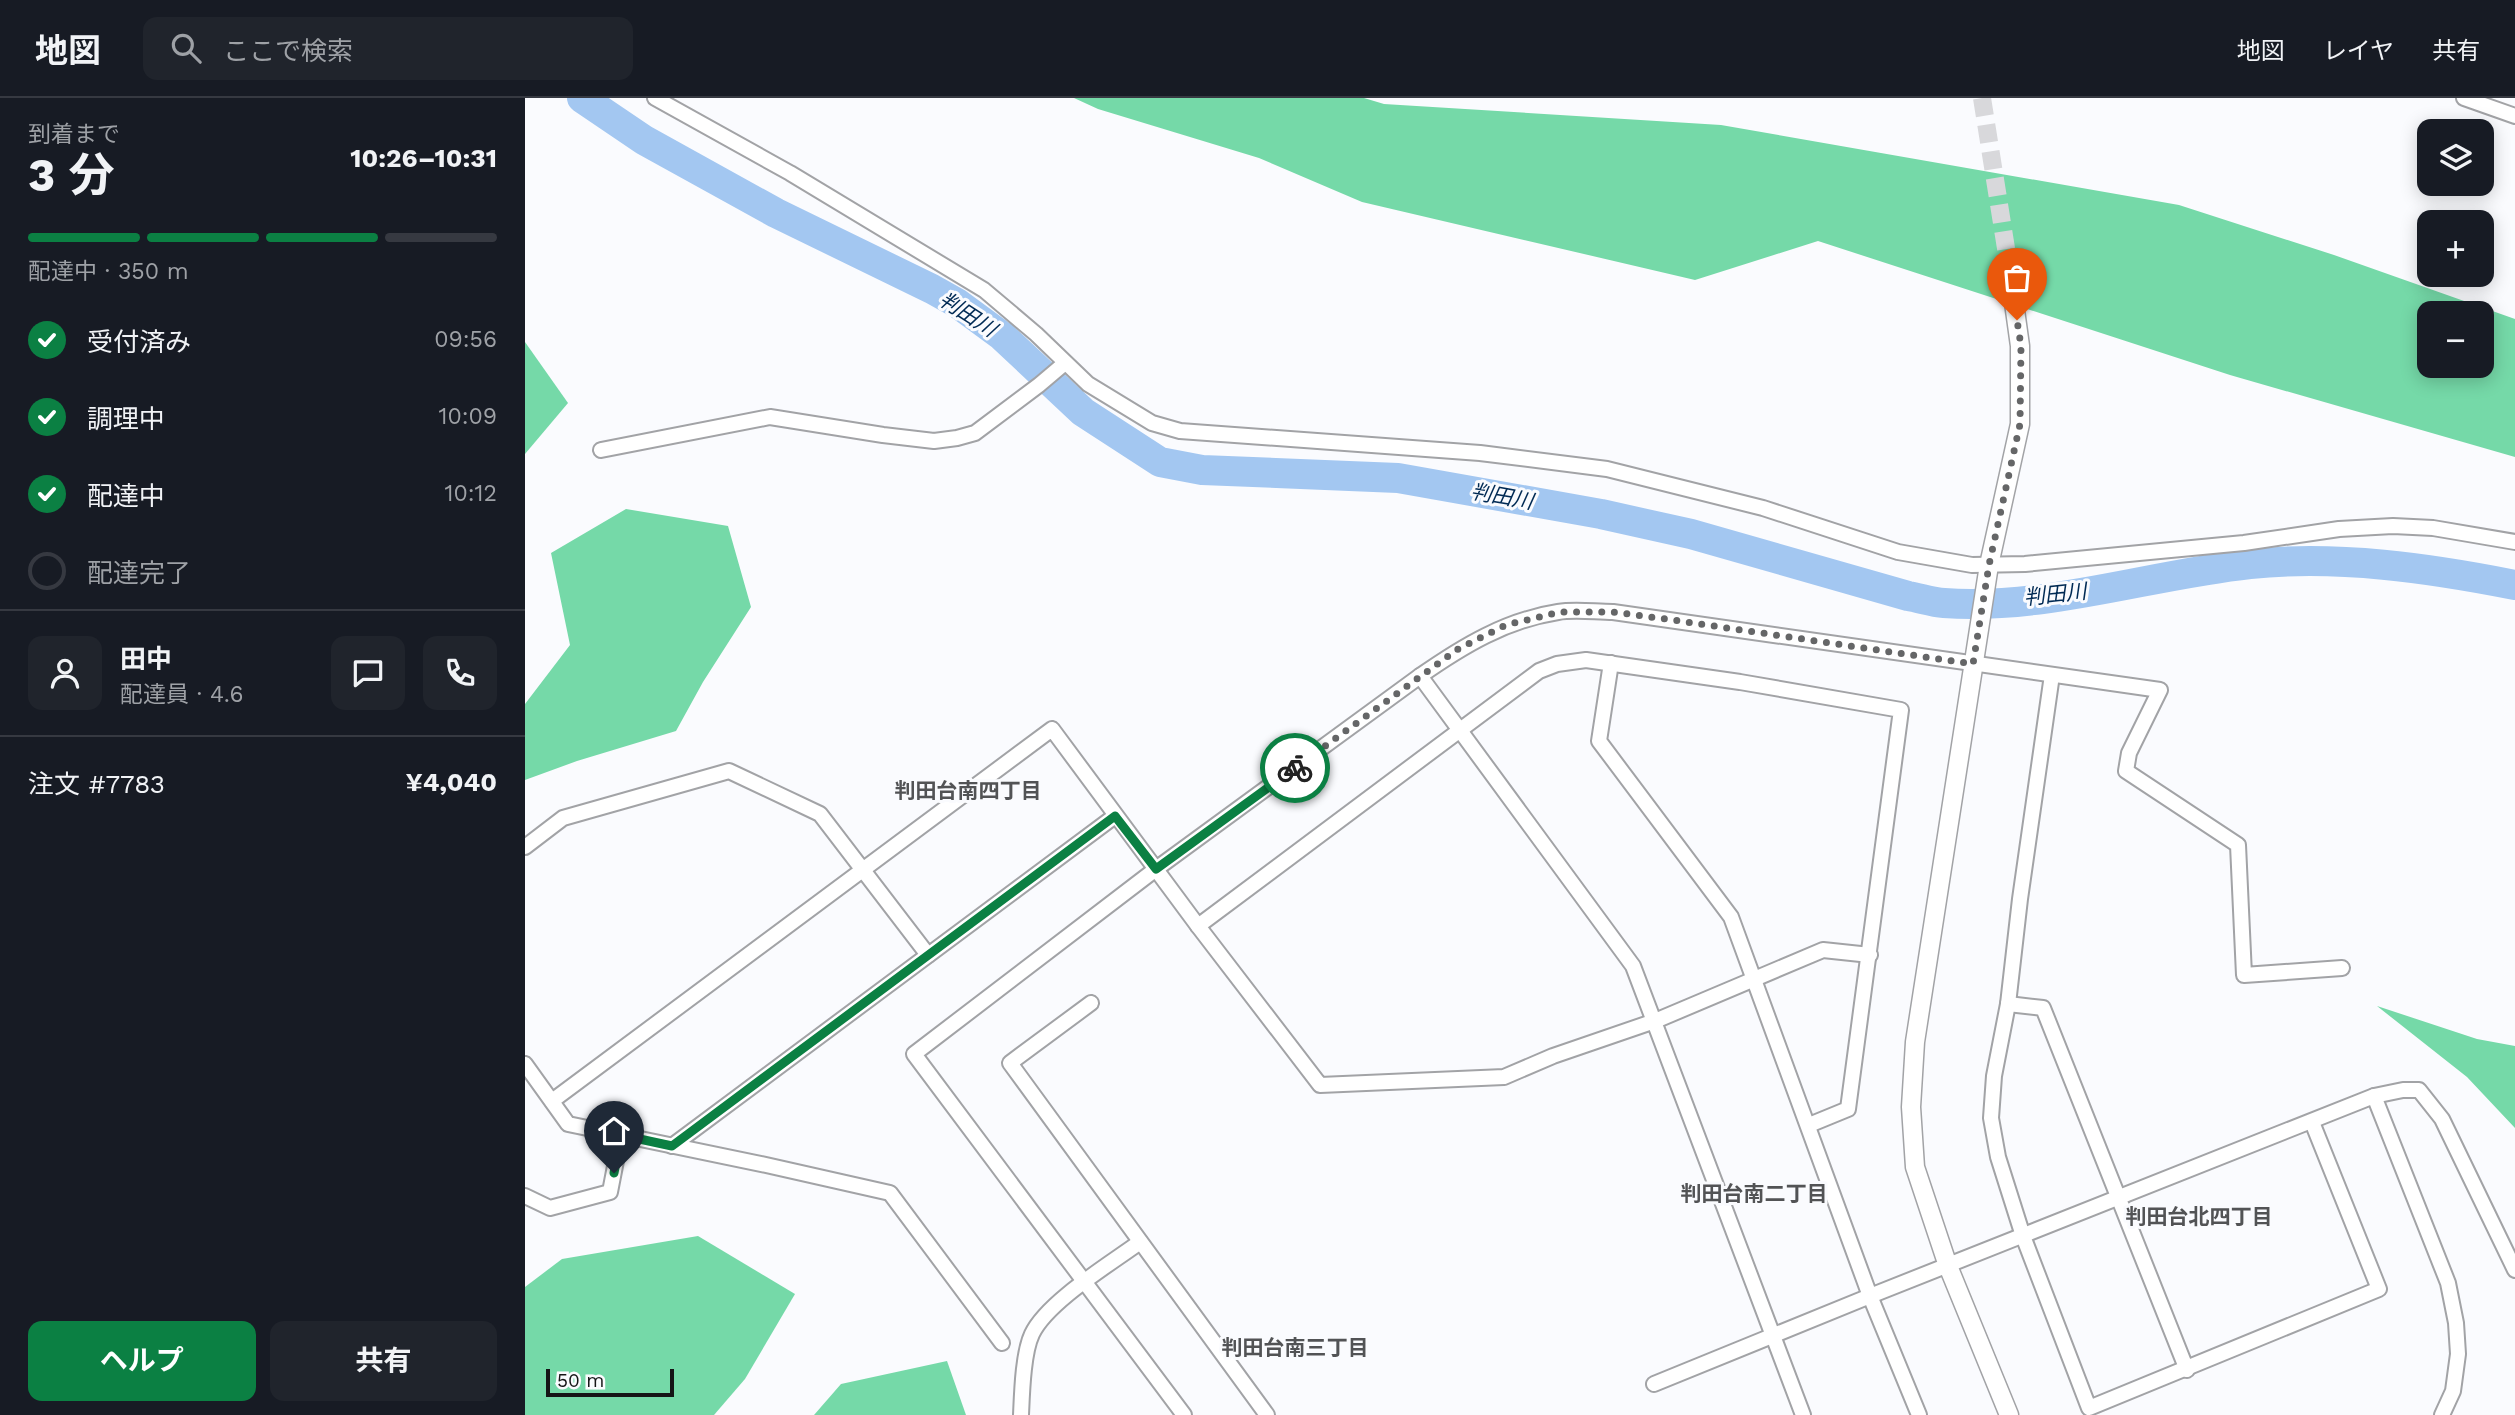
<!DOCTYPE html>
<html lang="ja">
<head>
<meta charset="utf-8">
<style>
  :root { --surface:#171b24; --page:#20242c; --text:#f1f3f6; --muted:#9ea1a6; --line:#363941; --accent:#0b8043 }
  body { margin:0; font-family:"Work Sans","Noto Sans JP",sans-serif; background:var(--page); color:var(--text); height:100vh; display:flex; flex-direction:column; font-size:26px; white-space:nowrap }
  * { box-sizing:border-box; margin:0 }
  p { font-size:23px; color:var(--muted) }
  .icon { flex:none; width:38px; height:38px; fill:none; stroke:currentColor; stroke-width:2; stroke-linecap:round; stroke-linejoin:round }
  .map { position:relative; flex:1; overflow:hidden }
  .details { display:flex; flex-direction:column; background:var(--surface); width:525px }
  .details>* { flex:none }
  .buttons { position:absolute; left:1892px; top:21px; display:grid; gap:14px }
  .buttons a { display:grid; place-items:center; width:77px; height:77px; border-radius:14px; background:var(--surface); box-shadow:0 4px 18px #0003; font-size:35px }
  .scale { position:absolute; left:21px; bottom:18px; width:128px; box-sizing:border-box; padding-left:7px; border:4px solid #151516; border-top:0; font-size:19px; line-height:24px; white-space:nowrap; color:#151516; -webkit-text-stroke:5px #fafbfe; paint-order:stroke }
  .pin { position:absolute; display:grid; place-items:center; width:60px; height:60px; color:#fff; margin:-72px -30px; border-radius:50% 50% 50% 0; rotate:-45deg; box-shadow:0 0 7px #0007 }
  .pin .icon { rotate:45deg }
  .courier { position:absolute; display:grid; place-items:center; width:70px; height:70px; margin:-35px; border:5px solid #0b8043; border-radius:50%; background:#fff; color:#222; box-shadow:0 2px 9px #0007 }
  .overview em { font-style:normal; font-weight:700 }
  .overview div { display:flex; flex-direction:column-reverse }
  .overview { display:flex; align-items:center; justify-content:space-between; height:119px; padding:0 28px }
  h1 { font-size:46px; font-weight:700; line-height:52px }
  .bar { display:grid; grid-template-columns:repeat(4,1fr); gap:10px 7px; align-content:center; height:84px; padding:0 28px }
  .bar i { height:9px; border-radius:5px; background:var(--line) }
  .bar .on { background:var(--accent) }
  .bar p { grid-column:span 4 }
  .line { display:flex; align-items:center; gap:18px; padding:0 28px; border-top:2px solid var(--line) }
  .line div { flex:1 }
  .round { display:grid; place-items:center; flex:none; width:74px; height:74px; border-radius:14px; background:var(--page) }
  ol { padding:0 28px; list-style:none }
  li { display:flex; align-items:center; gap:21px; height:77px }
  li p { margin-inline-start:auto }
  li .icon { padding:7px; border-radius:50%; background:var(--accent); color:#fff; stroke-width:4 }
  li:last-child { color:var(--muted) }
  li i { width:38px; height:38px; border:4px solid var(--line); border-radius:50% }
  .cta { display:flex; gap:14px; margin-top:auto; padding:14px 28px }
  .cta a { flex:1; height:80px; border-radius:14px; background:var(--accent); color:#fff; font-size:28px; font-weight:700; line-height:80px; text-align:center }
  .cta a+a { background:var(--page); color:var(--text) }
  header { display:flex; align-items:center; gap:42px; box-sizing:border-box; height:98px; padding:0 35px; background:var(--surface); border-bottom:2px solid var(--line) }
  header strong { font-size:33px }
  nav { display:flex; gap:38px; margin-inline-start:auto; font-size:24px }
  .search { width:490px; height:63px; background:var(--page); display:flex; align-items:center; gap:18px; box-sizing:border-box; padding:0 24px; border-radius:14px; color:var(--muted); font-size:26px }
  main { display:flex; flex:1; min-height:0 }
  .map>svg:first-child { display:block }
</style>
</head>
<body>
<header>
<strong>地図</strong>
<div class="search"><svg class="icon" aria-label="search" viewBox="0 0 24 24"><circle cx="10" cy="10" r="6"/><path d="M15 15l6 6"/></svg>ここで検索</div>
<nav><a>地図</a><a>レイヤ</a><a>共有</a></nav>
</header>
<main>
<section class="details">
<div class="overview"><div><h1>3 分</h1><p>到着まで</p></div><em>10:26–10:31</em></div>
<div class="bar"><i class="on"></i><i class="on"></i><i class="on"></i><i></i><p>配達中 · 350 m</p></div>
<ol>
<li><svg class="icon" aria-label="check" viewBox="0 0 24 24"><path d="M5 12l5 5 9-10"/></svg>受付済み<p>09:56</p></li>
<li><svg class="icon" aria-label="check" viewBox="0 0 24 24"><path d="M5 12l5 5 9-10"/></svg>調理中<p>10:09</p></li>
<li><svg class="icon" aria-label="check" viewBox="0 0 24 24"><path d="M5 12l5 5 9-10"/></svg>配達中<p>10:12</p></li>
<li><i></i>配達完了</li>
</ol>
<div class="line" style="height:126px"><a class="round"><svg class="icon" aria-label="person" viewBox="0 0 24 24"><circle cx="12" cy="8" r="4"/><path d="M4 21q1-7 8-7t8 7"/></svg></a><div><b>田中</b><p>配達員 · 4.6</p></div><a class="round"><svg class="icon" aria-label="chat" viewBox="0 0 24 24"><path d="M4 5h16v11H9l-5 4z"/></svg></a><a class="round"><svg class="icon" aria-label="phone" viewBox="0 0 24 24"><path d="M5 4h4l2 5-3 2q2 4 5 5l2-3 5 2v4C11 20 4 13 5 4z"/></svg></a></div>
<div class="line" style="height:91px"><div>注文 #7783</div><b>¥4,040</b></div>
<div class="cta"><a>ヘルプ</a><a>共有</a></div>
</section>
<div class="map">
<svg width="1990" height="1317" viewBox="0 0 1990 1317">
  <rect width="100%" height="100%" fill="#fafbfe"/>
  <g fill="#75d9a8" fill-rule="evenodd">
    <path d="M549,0H839L859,6L1196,27L1654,107L1809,157L1990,221V359L1705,277L1293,143L1170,182L837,104L734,60L573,11ZM1904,215H1956V268H1904Z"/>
    <polygon points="0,244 43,305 0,356"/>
    <polygon points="101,411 203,428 226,509 178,584 151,633 52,663 0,682 0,606 45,547 26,455"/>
    <polygon points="1852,908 1952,941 1990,948 1990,1030 1942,979"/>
    <polygon points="173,1138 270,1196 220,1281 189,1317 0,1317 0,1189 37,1161"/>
    <polygon points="422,1263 441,1317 289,1317 316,1286"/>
  </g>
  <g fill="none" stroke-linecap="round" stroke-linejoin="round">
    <path stroke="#a3c7f1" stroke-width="30" d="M57,0L119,42L251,115L407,191L432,205L477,238L558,314L635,364L677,372L873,380L1076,416L1166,436L1383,498C1395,500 1407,504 1419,505C1523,512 1623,477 1725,466C1813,457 1904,470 1990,487"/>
    <polyline stroke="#d8d8db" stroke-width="18" stroke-dasharray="18 9" stroke-linecap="butt" points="1457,0 1484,169"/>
    <defs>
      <g id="minor">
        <polyline points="130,0 265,75 459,192 511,236 563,286 627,325 655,333 955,355 1082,371 1238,410 1373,454 1447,467 1500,466 1719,445 1814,431 1868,428 1908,430 1990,444"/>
        <polyline points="1939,0 1990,18"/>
        <polyline points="76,352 245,319 358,337 409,343 432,340 450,335 514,287 540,265"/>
        <polyline points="1086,565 1074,643 1206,819 1345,1198 1394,1317"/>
        <polyline points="1527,577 1495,801 1483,906 1469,978 1466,1020 1473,1059 1498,1138 1564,1310 1854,1191 1787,1024"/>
        <polyline points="895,578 1108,868 1278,1317"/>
        <polyline points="0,749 38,720 204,673 295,716 403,857"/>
        <polyline points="673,828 1014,573 1032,566 1061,562 1215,584 1376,612 1323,1011 1284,1027"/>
        <polyline points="566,905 485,965 742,1317"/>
        <polyline points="1483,906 1518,910 1662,1272"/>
        <polyline points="0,966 43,1026 241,1067 365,1095 477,1245"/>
        <polyline points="1849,998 1923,1185 1931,1225 1933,1256 1928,1293 1917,1317"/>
        <polyline points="27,1003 527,631 673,828 795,987 979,979 1028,958 1130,923 1298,852 1345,857"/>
        <polyline points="147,1048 590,718"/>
        <polyline points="0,1098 25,1110 85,1094 96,1037"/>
        <polyline points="1129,1286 1345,1198 1849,998 1878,992 1894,992 1917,1021 1990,1172"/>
        <path d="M496,1317C497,1295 498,1255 507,1236C522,1204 585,1166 615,1144"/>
        <path d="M659,1317L389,956L631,771L895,578C938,548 981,522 1033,514C1050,511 1070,514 1088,514L1635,592L1604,655L1601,673L1713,747L1719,877L1817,870"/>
      </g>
      <polyline id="tertiary" points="1484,1317 1423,1168 1390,1069 1386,1009 1390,944 1464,467 1495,326 1495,248 1484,169"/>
    </defs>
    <use href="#minor" stroke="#a2a3a6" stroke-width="18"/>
    <use href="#tertiary" stroke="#a2a3a6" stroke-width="21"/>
    <use href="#minor" stroke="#fff" stroke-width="14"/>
    <use href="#tertiary" stroke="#fff" stroke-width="18"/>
  </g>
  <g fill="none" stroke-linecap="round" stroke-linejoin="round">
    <polyline stroke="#656667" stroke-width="7" stroke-dasharray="0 12.6" points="770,670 933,551 981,527 1035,514 1088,514 1141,521 1448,566 1464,467 1495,326 1496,248 1492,222"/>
    <polyline stroke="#0b8043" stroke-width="9" points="89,1075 96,1037 147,1048 590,718 631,771 770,670"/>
  </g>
  <g text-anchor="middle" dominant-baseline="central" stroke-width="6" stroke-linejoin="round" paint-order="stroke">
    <g font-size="21" font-style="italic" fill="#002a54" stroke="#fafbfe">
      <text transform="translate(443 216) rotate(33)">判田川</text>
      <text transform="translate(977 398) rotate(10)">判田川</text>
      <text transform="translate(1530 496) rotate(-6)">判田川</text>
    </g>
    <g font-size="21" font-weight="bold" fill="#525355" stroke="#fafbfe">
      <text x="443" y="692">判田台南四丁目</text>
      <text x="1229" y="1095">判田台南二丁目</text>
      <text x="1674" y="1118">判田台北四丁目</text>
      <text x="770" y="1249">判田台南三丁目</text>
    </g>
  </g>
</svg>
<div class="buttons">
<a><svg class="icon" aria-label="layers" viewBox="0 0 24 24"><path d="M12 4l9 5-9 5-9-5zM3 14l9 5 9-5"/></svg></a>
<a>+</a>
<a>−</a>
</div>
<div class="scale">50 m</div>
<div class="pin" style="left:1492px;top:222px;background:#ea580c"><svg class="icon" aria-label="bag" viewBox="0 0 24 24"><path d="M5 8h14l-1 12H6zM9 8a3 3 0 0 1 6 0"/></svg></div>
<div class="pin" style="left:89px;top:1075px;background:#1f2937"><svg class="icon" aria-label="home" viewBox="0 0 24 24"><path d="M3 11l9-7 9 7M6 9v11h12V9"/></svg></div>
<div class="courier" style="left:770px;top:670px"><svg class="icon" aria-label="bike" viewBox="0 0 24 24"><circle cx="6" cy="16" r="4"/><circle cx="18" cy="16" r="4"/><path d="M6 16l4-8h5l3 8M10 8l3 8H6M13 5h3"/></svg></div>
</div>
</main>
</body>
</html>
